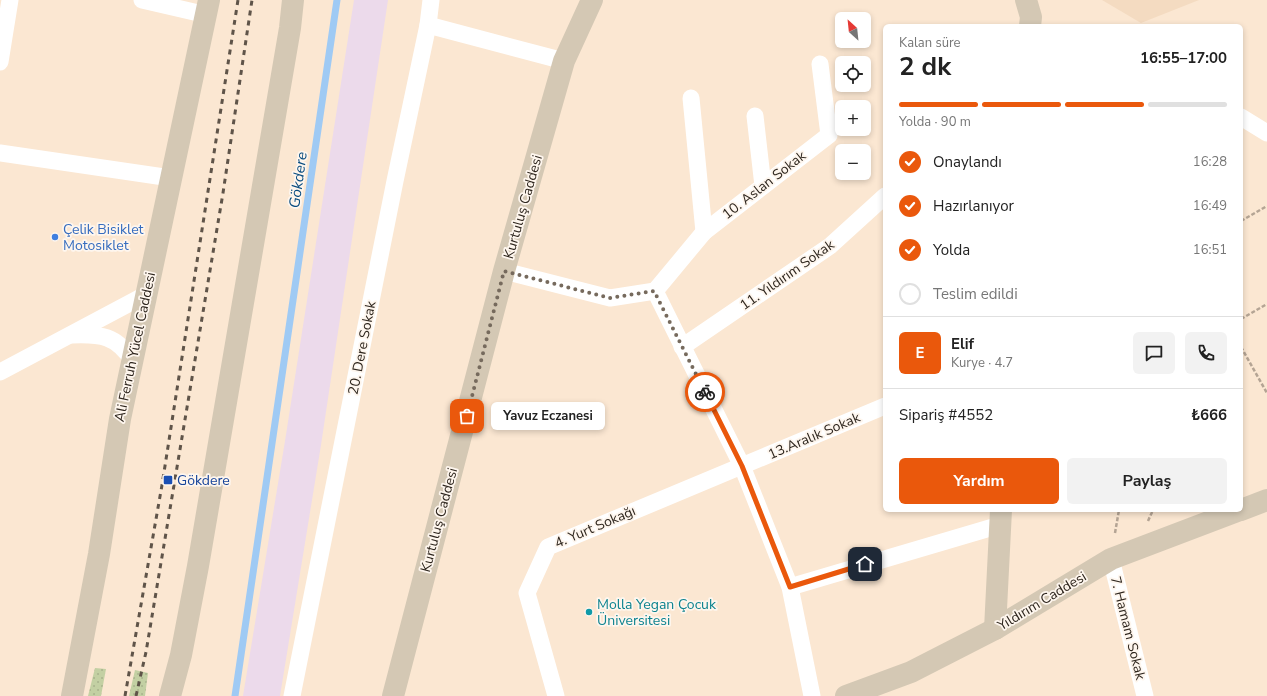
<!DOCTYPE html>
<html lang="tr">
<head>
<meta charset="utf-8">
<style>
  :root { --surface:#fff; --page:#f2f2f2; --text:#222; --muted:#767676; --line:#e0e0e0; --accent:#ea580c }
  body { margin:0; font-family:"Nunito Sans",sans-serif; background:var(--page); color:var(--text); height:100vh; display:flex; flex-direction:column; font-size:15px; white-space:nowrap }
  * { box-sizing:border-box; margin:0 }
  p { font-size:13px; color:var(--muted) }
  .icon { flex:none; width:22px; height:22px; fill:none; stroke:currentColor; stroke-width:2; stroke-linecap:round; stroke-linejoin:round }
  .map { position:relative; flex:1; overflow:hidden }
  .details { position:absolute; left:883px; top:24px; width:360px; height:488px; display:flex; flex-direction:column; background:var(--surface); border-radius:6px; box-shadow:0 2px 6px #0003 }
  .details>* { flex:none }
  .needle { width:26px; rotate:333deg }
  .fabs { position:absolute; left:835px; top:12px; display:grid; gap:8px }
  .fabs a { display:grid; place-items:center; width:36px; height:36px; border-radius:6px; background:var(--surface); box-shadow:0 2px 6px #0003; font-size:20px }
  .pin { position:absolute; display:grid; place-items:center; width:34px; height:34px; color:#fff; margin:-17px; border-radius:8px; box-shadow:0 2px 6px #0006 }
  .courier { position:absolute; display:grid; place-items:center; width:40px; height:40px; margin:-20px; border:3px solid #ea580c; border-radius:50%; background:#fff; color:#222; box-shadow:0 1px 5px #0007 }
  .bubble { position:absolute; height:28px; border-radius:6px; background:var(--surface); box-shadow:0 2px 6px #0003; font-size:13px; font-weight:700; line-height:28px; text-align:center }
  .headline em { font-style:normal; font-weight:700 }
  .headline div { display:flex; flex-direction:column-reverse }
  .headline { display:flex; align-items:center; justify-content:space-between; height:68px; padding:0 16px }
  h1 { font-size:26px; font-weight:700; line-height:30px }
  .bar { display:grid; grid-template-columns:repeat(4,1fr); gap:6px 4px; align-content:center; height:48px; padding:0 16px }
  .bar i { height:5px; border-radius:3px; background:var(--line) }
  .bar .active { background:var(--accent) }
  .bar p { grid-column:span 4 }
  .line { display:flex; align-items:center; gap:10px; padding:0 16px; border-top:1px solid var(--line) }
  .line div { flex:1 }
  .round { display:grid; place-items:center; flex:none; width:42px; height:42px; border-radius:6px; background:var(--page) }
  ol { padding:0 16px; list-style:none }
  li { display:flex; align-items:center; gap:12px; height:44px }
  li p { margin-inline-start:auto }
  li .icon { padding:4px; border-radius:50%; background:var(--accent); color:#fff; stroke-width:4 }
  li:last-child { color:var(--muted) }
  li i { width:22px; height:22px; border:2px solid var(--line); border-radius:50% }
  .cta { display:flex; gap:8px; margin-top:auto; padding:8px 16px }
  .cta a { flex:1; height:46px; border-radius:6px; background:var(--accent); color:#fff; font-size:16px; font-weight:700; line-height:46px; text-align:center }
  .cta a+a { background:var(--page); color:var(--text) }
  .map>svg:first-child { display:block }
</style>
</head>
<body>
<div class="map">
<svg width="1267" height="696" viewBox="0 0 1267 696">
  <defs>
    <pattern id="grass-dots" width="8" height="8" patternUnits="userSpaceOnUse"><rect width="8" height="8" fill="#c3d0a3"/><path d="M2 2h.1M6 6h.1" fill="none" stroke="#a8b28c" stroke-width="1.8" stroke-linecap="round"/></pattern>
  </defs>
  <rect width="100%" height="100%" fill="#fbe7d2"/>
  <polygon fill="#ecdaeb" points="354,0 388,0 321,445 280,696 243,696 285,441"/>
  <polygon fill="#f4dbc1" points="1102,0 1199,0 1141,23"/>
  <g fill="url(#grass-dots)">
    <polygon points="95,668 106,669 101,696 88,696"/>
    <polygon points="135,670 148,673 145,696 129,696"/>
  </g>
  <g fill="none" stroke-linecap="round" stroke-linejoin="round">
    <polyline stroke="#9fcaf4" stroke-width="7" points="235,696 337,0"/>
    <g stroke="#b4a494" stroke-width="2.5" stroke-dasharray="4 2" stroke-linecap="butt">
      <polyline points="1241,221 1267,206"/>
      <polyline points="1241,319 1267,304"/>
      <polyline points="1241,347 1267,393"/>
      <polyline points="1148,521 1153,510"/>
      <polyline points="1115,533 1119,510"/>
    </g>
    <g stroke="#fff" stroke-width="17">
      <polyline points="142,0 207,15"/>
      <polyline points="428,25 564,61"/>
      <polyline points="0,62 10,0"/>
      <polyline points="691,98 704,232"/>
      <polyline points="755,116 763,186"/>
      <polyline points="1241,117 1267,133"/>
      <polyline points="0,153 171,178"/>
      <polyline points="504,271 610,298 655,291 742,466 790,587 812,696"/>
      <polyline points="655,291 704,232 829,135 820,64"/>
      <path d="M72,335C101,334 116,335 133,361"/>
      <polyline points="682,347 830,246 885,196"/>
      <polyline points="0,372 145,295"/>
      <polyline points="1111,559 1145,696"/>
      <polyline points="790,587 1000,525"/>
      <polyline points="292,696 395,181 428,25 431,0"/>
      <polyline points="556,696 527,593 548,547 885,406"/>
    </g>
    <g stroke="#d4c8b4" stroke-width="22">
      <polyline points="1026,0 1031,17 1030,26"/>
      <polyline points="1241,510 1267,500"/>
      <polyline points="995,629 1001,510"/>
      <polyline points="72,696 99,554 120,419 209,0"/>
      <polyline points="170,696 181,655 198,566 290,28 293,0"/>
      <polyline points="393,696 504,271 564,61 592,0"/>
      <polyline points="846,696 911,672 995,629 1111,559 1240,510"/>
    </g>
    <g stroke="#5f5449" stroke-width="3" stroke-dasharray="5 5" stroke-linecap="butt">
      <polyline points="125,696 162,485 238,0"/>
      <polyline points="136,696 146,652 223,193 252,0"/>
    </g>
  </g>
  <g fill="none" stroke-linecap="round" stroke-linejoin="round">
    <polyline stroke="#766a5d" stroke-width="4" stroke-dasharray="0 7.2" points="467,416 504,271 610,298 654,291 705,392"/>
    <polyline stroke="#ea580c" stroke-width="5" points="705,392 742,466 790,587 865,564"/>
  </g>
  <circle fill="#3f7fe0" stroke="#fef6ee" stroke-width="1.5" cx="55" cy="237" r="4"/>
  <rect fill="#1a4fb4" stroke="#fef6ee" stroke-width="1.5" x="163" y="475" width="10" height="10" rx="2"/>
  <circle fill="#0f9aa8" stroke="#fef6ee" stroke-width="1.5" cx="589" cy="612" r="4"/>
  <g text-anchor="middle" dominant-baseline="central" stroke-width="3.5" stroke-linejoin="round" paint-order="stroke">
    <g font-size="14" fill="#2e261e" stroke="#fef6ee">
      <text transform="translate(764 185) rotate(-38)">10. Aslan Sokak</text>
      <text transform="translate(523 207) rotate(-74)">Kurtuluş Caddesi</text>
      <text transform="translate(787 275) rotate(-35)">11. Yıldırım Sokak</text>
      <text transform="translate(135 347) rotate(-78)">Ali Ferruh Yücel Caddesi</text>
      <text transform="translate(362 348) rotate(-79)">20. Dere Sokak</text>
      <text transform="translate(814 436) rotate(-23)">13.Aralık Sokak</text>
      <text transform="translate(439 520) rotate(-75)">Kurtuluş Caddesi</text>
      <text transform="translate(595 527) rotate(-23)">4. Yurt Sokağı</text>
      <text transform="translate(1042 601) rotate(-31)">Yıldırım Caddesi</text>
      <text transform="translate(1128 628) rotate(76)">7. Hamam Sokak</text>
    </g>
    <g font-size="14" fill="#366cbe" stroke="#fef6ee" text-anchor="start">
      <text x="63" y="229">Çelik Bisiklet<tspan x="63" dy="16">Motosiklet</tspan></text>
    </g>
    <g font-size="14" fill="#164399" stroke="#fef6ee" text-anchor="start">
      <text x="177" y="480">Gökdere</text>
    </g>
    <g font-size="14" fill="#0d838f" stroke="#fef6ee" text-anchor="start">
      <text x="597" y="604">Molla Yegan Çocuk<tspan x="597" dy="16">Üniversitesi</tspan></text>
    </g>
    <g font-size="15" font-style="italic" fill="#084b7f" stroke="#fef6ee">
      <text transform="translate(298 180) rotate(-82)">Gökdere</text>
    </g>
  </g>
</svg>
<div class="fabs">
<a><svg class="needle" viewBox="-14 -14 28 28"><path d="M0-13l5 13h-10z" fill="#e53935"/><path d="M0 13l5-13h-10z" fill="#767676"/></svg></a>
<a><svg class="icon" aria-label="locate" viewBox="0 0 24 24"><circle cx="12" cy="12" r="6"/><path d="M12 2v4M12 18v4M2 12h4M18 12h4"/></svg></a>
<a>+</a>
<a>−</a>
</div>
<div class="pin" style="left:467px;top:416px;background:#ea580c"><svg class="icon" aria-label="bag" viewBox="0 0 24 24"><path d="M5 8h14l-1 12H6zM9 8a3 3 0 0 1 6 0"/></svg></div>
<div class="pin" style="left:865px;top:564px;background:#1f2937"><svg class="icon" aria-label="home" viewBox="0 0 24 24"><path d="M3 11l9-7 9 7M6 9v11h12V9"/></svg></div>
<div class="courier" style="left:705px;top:392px"><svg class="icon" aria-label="bike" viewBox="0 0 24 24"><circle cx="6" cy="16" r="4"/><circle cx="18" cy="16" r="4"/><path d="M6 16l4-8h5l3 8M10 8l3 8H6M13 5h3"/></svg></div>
<div class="bubble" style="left:491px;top:402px;width:114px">Yavuz Eczanesi</div>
<section class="details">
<div class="headline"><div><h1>2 dk</h1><p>Kalan süre</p></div><em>16:55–17:00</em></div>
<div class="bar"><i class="active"></i><i class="active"></i><i class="active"></i><i></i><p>Yolda · 90 m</p></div>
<ol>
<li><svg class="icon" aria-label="check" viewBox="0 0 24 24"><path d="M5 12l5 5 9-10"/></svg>Onaylandı<p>16:28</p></li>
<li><svg class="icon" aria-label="check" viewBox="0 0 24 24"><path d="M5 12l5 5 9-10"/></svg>Hazırlanıyor<p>16:49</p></li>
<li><svg class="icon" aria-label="check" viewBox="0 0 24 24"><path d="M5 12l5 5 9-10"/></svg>Yolda<p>16:51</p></li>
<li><i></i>Teslim edildi</li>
</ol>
<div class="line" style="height:72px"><b class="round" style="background:var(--accent);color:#fff">E</b><div><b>Elif</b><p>Kurye · 4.7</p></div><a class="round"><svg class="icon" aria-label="chat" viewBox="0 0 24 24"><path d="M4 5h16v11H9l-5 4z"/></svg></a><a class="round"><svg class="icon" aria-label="phone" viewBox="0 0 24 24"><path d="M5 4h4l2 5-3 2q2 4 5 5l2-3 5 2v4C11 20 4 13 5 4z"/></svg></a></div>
<div class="line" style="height:52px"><div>Sipariş #4552</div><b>₺666</b></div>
<div class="cta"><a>Yardım</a><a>Paylaş</a></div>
</section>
</div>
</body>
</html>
